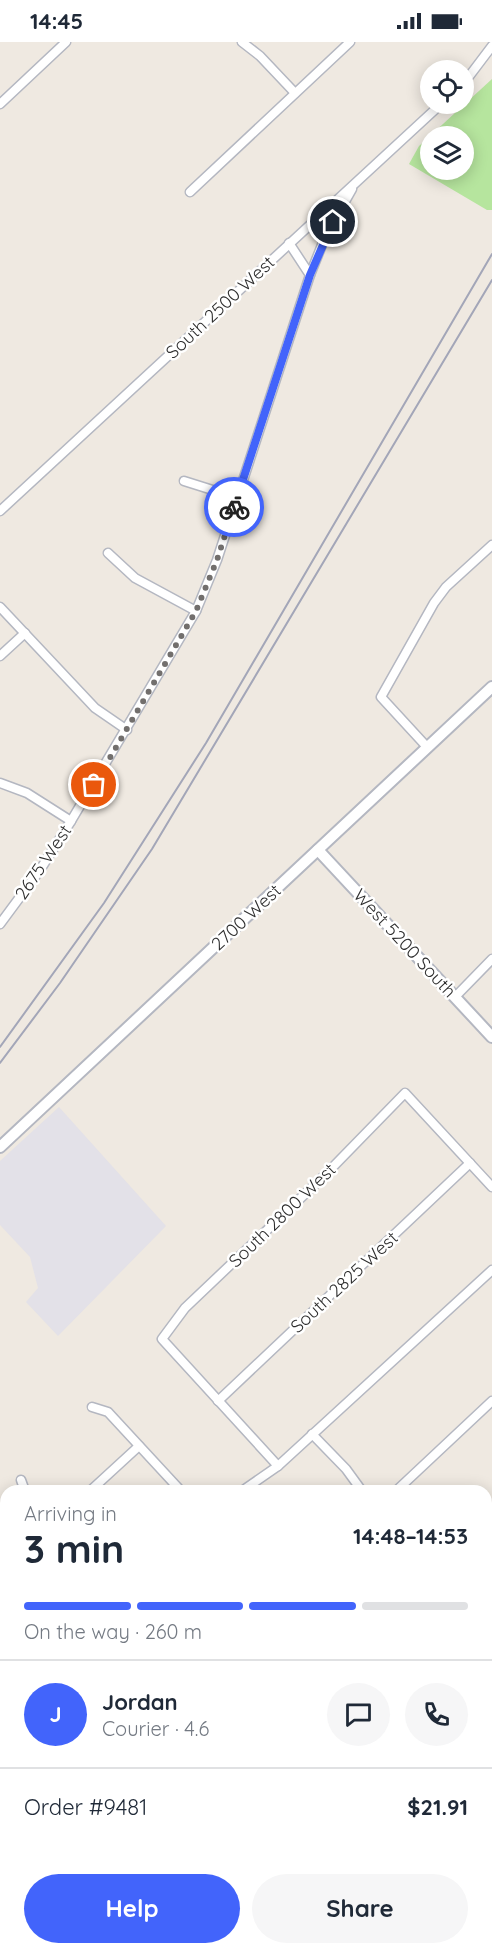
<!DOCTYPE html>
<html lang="en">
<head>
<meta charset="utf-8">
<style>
  :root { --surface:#fff; --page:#f6f6f7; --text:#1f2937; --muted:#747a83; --line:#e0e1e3; --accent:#4264fb }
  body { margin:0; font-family:Quicksand,sans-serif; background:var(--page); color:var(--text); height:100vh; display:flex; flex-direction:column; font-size:22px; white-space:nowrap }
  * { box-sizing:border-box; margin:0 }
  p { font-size:20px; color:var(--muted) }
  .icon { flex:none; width:33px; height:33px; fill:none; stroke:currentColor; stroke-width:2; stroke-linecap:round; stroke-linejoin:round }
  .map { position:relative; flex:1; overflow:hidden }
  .details { position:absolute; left:0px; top:1443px; width:492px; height:470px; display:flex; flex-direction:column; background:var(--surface); border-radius:18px 18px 0 0; box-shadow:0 3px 15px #0003 }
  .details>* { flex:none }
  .controls { position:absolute; left:420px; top:18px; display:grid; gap:12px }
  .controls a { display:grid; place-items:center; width:54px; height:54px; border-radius:50%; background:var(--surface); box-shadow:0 3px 15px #0003; font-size:30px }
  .pin { position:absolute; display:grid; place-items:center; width:51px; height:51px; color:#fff; margin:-26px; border:3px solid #fff; border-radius:50%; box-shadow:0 2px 6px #0007 }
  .courier { position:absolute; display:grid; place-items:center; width:60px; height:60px; margin:-30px; border:4px solid #4264fb; border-radius:50%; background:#fff; color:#222; box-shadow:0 2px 8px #0007 }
  .head em { font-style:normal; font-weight:800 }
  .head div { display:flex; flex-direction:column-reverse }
  .head { display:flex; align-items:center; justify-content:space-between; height:102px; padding:0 24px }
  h1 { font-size:39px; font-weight:800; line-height:45px }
  .bar { display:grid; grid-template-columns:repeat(4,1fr); gap:9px 6px; align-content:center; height:72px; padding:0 24px }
  .bar i { height:8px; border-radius:4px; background:var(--line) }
  .bar .active { background:var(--accent) }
  .bar p { grid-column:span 4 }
  .line { display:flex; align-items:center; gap:15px; padding:0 24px; border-top:2px solid var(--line) }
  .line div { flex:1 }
  .round { display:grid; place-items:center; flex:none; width:63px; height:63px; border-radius:32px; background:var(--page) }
  .button { display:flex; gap:12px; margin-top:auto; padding:12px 24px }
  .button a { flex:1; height:69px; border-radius:36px; background:var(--accent); color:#fff; font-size:24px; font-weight:800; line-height:69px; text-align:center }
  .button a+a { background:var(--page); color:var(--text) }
  .status { display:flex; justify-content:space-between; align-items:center; height:42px; padding:0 30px; background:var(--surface); direction:ltr }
  .status svg { height:16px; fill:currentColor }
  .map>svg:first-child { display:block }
</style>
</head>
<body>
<div class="status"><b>14:45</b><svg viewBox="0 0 49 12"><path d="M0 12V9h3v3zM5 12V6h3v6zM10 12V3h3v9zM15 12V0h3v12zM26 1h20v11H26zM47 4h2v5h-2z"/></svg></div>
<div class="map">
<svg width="492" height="1912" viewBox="0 0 492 1912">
  <rect width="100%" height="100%" fill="#efe9e1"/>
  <polygon fill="#e3e1e8" points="59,1065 166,1184 58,1294 26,1260 38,1246 30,1215 0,1183 0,1119"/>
  <path fill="#b6e59e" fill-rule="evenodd" d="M492,37V168H487L409,122L419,104ZM430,94H464V128H430Z"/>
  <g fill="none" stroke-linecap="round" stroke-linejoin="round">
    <defs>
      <g id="minor">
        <polyline points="242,0 260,14 295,51"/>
        <polyline points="464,41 492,4"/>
        <polyline points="0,62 66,0"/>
        <polyline points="190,150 350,0"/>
        <polyline points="310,233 326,193 352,147"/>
        <polyline points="184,439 238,456"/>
        <polyline points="0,469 441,62"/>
        <polyline points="108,511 135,536 196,569"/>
        <polyline points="0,565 95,666 127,688"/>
        <polyline points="0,614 25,591"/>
        <polyline points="427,705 381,655 434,561 446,545 492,503"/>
        <polyline points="0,741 27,751 71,779"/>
        <polyline points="0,882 40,828 71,779 196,569 217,518 310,233 289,201"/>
        <polyline points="455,955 492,917"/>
        <polyline points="218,1359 470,1121"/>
        <polyline points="92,1365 108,1370 181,1449"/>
        <polyline points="312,1392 346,1427 362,1449"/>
        <polyline points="278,1424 162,1297 185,1266 327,1131 405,1051 492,1145"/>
        <polyline points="21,1438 25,1449"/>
        <polyline points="90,1449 139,1404"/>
        <polyline points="242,1449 278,1424 492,1228"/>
        <polyline points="396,1449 492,1359"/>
        <polyline points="486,1505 492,1499"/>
        <polyline points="0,1533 6,1527"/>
        <polyline points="486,1594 492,1601"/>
        <polyline points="0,1666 6,1663"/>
        <polyline points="486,1701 492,1696"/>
        <polyline points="219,1906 223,1912"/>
        <polyline points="251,1912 256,1906"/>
      </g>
      <g id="tertiary">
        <polyline points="318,808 492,995"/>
        <polyline points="0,1105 492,645"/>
      </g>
      <g id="secondary">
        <polyline points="0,1834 6,1840"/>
        <polyline points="68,1906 74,1912"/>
      </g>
    </defs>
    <use href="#minor" stroke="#b4b7c1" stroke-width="11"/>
    <use href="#tertiary" stroke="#b4b7c1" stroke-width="14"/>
    <use href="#secondary" stroke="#b4b7c1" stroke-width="15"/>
    <use href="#minor" stroke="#fff" stroke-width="8"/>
    <use href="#tertiary" stroke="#fff" stroke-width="10"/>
    <use href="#secondary" stroke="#fff" stroke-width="12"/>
    <g stroke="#a3a6b8" stroke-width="2">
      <polyline points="0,1005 104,861 206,701 492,212"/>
      <polyline points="0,1021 60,941 152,807 492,238"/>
    </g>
  </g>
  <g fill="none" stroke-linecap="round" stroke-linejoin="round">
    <polyline stroke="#726f6d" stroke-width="6" stroke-dasharray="0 10.8" points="94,743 196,569 217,518 234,465"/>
    <polyline stroke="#4264fb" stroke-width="8" points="234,465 310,233 333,180"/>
  </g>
  <g text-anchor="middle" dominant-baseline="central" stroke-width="5" stroke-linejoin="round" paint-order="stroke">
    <g font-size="18" fill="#2e2e2e" stroke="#fff">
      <text transform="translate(220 265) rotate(-43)">South 2500 West</text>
      <text transform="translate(43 820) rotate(-56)">2675 West</text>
      <text transform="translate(246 875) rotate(-43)">2700 West</text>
      <text transform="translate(405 901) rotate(47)">West 5200 South</text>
      <text transform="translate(282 1173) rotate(-44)">South 2800 West</text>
      <text transform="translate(344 1240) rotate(-43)">South 2825 West</text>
    </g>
  </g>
</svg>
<div class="controls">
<a><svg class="icon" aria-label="locate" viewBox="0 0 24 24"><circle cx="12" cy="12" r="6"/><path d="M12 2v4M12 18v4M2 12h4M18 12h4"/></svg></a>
<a><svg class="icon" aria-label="layers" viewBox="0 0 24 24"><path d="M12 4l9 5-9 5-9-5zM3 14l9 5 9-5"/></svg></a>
</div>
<div class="pin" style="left:94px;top:743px;background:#ea580c"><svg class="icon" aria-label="bag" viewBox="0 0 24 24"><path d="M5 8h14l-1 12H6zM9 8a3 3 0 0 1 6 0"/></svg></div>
<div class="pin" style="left:333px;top:180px;background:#1f2937"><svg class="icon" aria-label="home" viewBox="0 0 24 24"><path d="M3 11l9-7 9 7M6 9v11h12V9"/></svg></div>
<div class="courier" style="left:234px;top:465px"><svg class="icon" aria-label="bike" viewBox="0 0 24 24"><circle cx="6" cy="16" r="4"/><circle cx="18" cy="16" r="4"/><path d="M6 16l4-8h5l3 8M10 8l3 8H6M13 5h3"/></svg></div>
<section class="details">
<div class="head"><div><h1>3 min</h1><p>Arriving in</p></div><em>14:48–14:53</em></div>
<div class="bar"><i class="active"></i><i class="active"></i><i class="active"></i><i></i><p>On the way · 260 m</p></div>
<div class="line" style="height:108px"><b class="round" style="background:var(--accent);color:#fff">J</b><div><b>Jordan</b><p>Courier · 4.6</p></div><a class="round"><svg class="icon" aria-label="chat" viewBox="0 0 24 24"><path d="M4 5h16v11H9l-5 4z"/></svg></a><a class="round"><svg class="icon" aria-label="phone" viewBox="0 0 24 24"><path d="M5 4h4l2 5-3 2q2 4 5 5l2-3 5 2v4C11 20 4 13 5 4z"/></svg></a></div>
<div class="line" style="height:78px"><div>Order #9481</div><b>$21.91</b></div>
<div class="button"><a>Help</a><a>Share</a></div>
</section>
</div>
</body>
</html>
